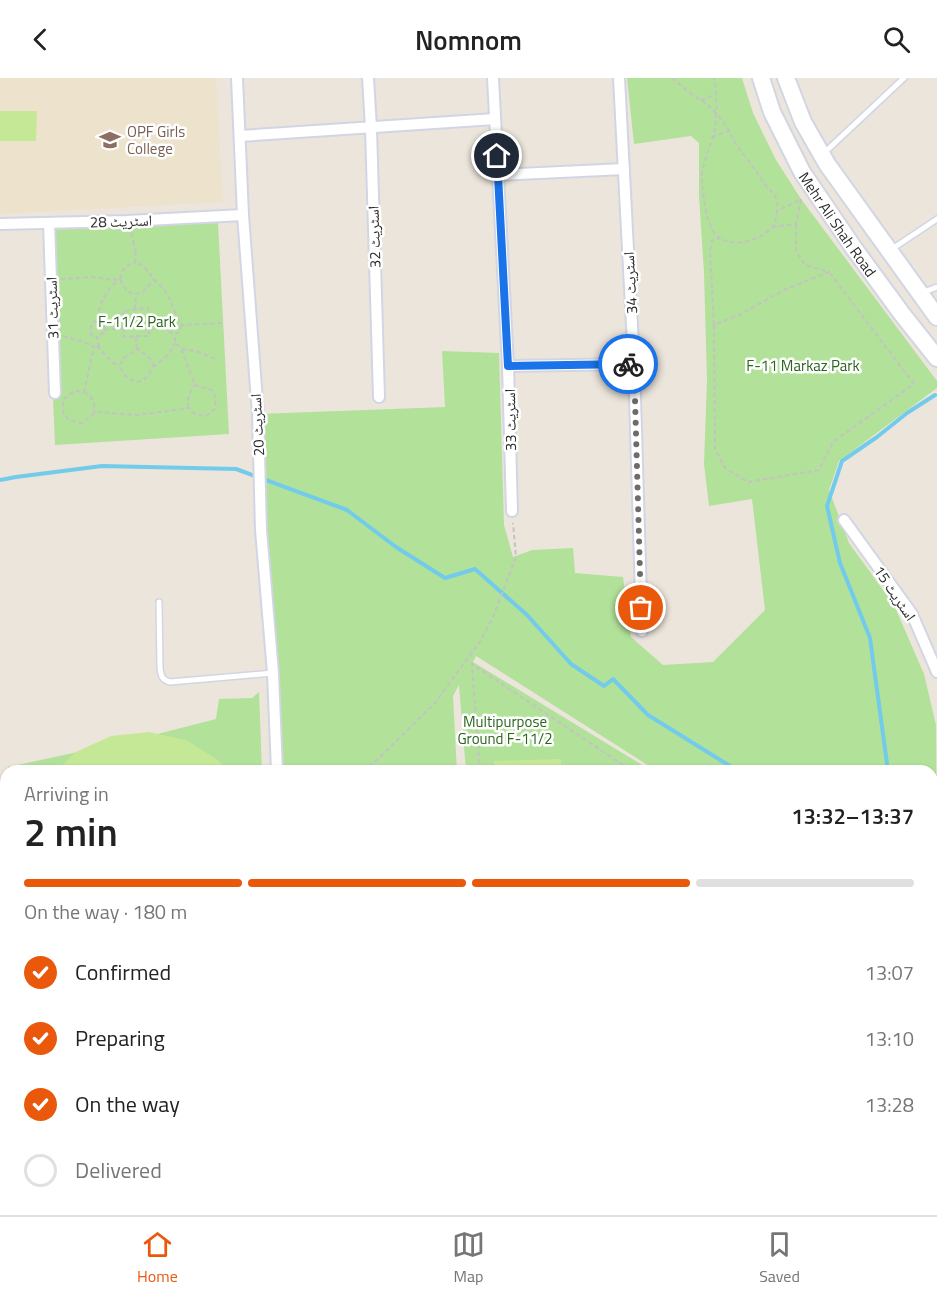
<!DOCTYPE html>
<html lang="en">
<head>
<meta charset="utf-8">
<style>
  :root { --surface:#fff; --page:#f2f2f2; --text:#222; --muted:#767676; --line:#e0e0e0; --accent:#ea580c }
  body { margin:0; font-family:"Titillium Web","Noto Naskh Arabic",sans-serif; background:var(--page); color:var(--text); height:100vh; display:flex; flex-direction:column; font-size:22px; white-space:nowrap }
  * { box-sizing:border-box; margin:0 }
  p { font-size:20px; color:var(--muted) }
  .icon { flex:none; width:33px; height:33px; fill:none; stroke:currentColor; stroke-width:2; stroke-linecap:round; stroke-linejoin:round }
  .map { position:relative; flex:1; overflow:hidden }
  .panel { position:absolute; left:0px; top:687px; width:938px; height:450px; display:flex; flex-direction:column; background:var(--surface); border-radius:18px 18px 0 0; box-shadow:0 2px 4px #0004 }
  .panel>* { flex:none }
  .pin { position:absolute; display:grid; place-items:center; width:51px; height:51px; color:#fff; margin:-26px; border:3px solid #fff; border-radius:50%; box-shadow:0 2px 6px #0007 }
  .courier { position:absolute; display:grid; place-items:center; width:60px; height:60px; margin:-30px; border:4px solid #1a73e8; border-radius:50%; background:#fff; color:#222; box-shadow:0 2px 8px #0007 }
  .summary em { font-style:normal; font-weight:600 }
  .summary div { display:flex; flex-direction:column-reverse }
  .summary { display:flex; align-items:center; justify-content:space-between; height:102px; padding:0 24px }
  h1 { font-size:39px; font-weight:600; line-height:45px }
  .bar { display:grid; grid-template-columns:repeat(4,1fr); gap:9px 6px; align-content:center; height:72px; padding:0 24px }
  .bar i { height:8px; border-radius:4px; background:var(--line) }
  .bar .active { background:var(--accent) }
  .bar p { grid-column:span 4 }
  ol { padding:0 24px; list-style:none }
  li { display:flex; align-items:center; gap:18px; height:66px }
  li p { margin-inline-start:auto }
  li .icon { padding:6px; border-radius:50%; background:var(--accent); color:#fff; stroke-width:4 }
  li:last-child { color:var(--muted) }
  li i { width:33px; height:33px; border:3px solid var(--line); border-radius:50% }
  header { display:flex; justify-content:space-between; align-items:center; height:78px; padding:0 24px; background:var(--surface); font-size:27px; font-weight:600 }
  .tabs { display:flex; justify-content:space-around; align-items:center; height:84px; border-top:2px solid var(--line); background:var(--surface); font-size:16px; color:var(--muted) }
  .tabs a { display:grid; justify-items:center; gap:3px }
  .tabs .active { color:var(--accent) }
  .map>svg:first-child { display:block }
</style>
</head>
<body>
<header><svg class="icon" aria-label="back" viewBox="0 0 24 24"><path d="M15 5l-7 7 7 7"/></svg>Nomnom<svg class="icon" aria-label="search" viewBox="0 0 24 24"><circle cx="10" cy="10" r="6"/><path d="M15 15l6 6"/></svg></header>
<div class="map">
<svg width="937" height="1137" viewBox="0 0 937 1137">
  <rect width="100%" height="100%" fill="#ece5dc"/>
  <polygon fill="#ede2cc" points="0,0 216,0 223,124 0,136"/>
  <g fill="#b2e19a">
    <polygon points="627,0 742,0 753,35 776,82 801,121 937,303 937,310 839,383 829,412 849,465 894,527 924,596 936,647 937,860 932,860 932,693 657,693 476,578 473,584 652,693 466,693 459,607 453,618 457,693 276,693 258,336 445,329 442,273 499,275 504,447 513,479 532,472 573,470 575,495 623,499 631,559 663,587 713,584 765,532 752,421 709,428 704,386 707,302 704,194 699,118 699,65 691,58 634,66"/>
    <polygon points="218,145 229,356 55,367 46,152"/>
    <polygon points="259,614 262,693 8,693 8,689 138,661 216,641 219,621 252,620"/>
    <polygon points="6,927 6,1089 0,1089 0,928"/>
  </g>
  <g fill="#c5e896">
    <polygon points="0,33 37,33 36,63 0,63"/>
    <polygon points="149,654 186,662 218,682 228,693 56,693 76,674 111,658"/>
    <polygon points="561,681 561,693 494,693 494,683"/>
  </g>
  <g fill="none" stroke-linecap="round" stroke-linejoin="round">
    <g stroke="#72cbeb" stroke-width="4">
      <polyline points="0,402 16,399 102,388 236,391 347,432 396,469 445,500 475,491 527,537 571,586 604,608 613,601 648,637 738,693"/>
      <polyline points="888,693 870,560 840,485 827,428 842,383 877,359 907,335 935,317"/>
    </g>
    <defs>
      <g id="lane">
        <polyline points="823,76 904,0"/>
        <polyline points="892,171 937,141"/>
        <polyline points="924,214 937,209"/>
        <path d="M159,524L160,590C161,598 162,602 170,604L273,595"/>
      </g>
      <g id="street">
        <polyline points="237,0 243,137 258,336 261,452 273,595 277,693"/>
        <polyline points="368,0 371,50 379,319"/>
        <polyline points="493,0 508,288 512,433"/>
        <polyline points="619,0 634,286 642,553"/>
        <polyline points="240,58 495,41"/>
        <polyline points="498,97 624,91"/>
        <polyline points="49,145 55,315"/>
        <polyline points="0,146 127,143 243,137"/>
        <polyline points="508,288 634,286"/>
        <polyline points="844,442 912,536 937,594"/>
        <polyline points="932,867 937,867"/>
        <polyline points="0,914 6,914"/>
        <polyline points="0,1114 2,1117 3,1137"/>
        <polyline points="169,1131 169,1137"/>
        <polyline points="297,1131 297,1137"/>
        <polyline points="423,1131 423,1137"/>
        <polyline points="553,1131 553,1137"/>
        <polyline points="838,1131 838,1137"/>
        <polyline points="741,1137 827,1131"/>
      </g>
      <g id="secondary">
        <path id="s1" d="M761,0L772,34L802,94L853,169L902,236L937,280"/>
        <polyline points="786,0 803,44 827,86 937,239"/>
      </g>
    </defs>
    <use href="#lane" stroke="#d2d5e3" stroke-width="8"/>
    <use href="#street" stroke="#d2d5e3" stroke-width="14"/>
    <use href="#secondary" stroke="#d2d5e3" stroke-width="20"/>
    <g stroke="#c3c3c3" stroke-width="2" stroke-dasharray="4.5 3" stroke-linecap="butt">
      <path d="M672,0C679,6 686,12 693,17C698,21 704,23 708,27C714,33 722,41 726,48C731,56 734,64 740,72C746,80 753,88 759,97C761,100 762,103 764,105C769,112 774,113 777,123C778,131 777,142 772,149C766,157 754,162 744,164C735,166 722,164 715,156C706,144 702,113 702,98C703,81 712,67 715,50C717,34 717,16 714,0"/>
      <polyline points="701,22 715,17"/>
      <polyline points="712,59 729,53"/>
      <polyline points="772,149 796,146 801,121 777,133"/>
      <polyline points="131,155 134,164"/>
      <polyline points="721,160 712,162 710,174 714,247 739,237 786,211 829,194 805,187 796,173 796,146"/>
      <polyline points="133,163 136,174"/>
      <path d="M136,173L135,185C145,187 147,192 152,199C156,205 162,208 165,213C173,224 174,237 182,247L223,245"/>
      <path d="M61,201L91,199L118,202C105,213 99,227 97,244L95,243L91,248V257L97,259L99,268L94,269"/>
      <path d="M120,201C128,222 144,219 153,201"/>
      <polyline points="120,201 123,192 131,185 135,185"/>
      <polyline points="135,231 136,216"/>
      <polyline points="97,244 105,248 103,255 97,260"/>
      <polyline points="182,247 179,254 175,256 175,265 183,271 196,273 216,281"/>
      <polyline points="714,247 715,371 725,390 748,404 819,392 833,364 914,306 829,194"/>
      <polyline points="166,249 169,242 176,240"/>
      <polyline points="149,251 166,249 169,254 175,256"/>
      <polyline points="104,252 124,250"/>
      <path d="M63,258L84,264L94,269L84,314C74,311 71,315 63,322V334L69,342L82,345L96,334L138,337L190,330L192,334L198,337L206,338L214,332L216,321L212,312L195,307L181,270"/>
      <polyline points="136,258 149,258 148,230 123,233 124,259 136,258 137,272"/>
      <polyline points="97,268 113,285 120,287"/>
      <path d="M154,289L149,279L138,271L123,280L120,288C123,297 128,301 138,304L145,301L154,289L169,276L175,265"/>
      <path d="M84,314C94,320 95,325 94,336"/>
      <path d="M188,330C187,320 189,314 195,307"/>
      <polyline points="363,693 378,681 435,625 481,562 493,539 516,479 513,445"/>
      <polyline points="480,693 472,586 632,693"/>
    </g>
    <use href="#lane" stroke="#fff" stroke-width="5"/>
    <use href="#street" stroke="#fff" stroke-width="10"/>
    <use href="#secondary" stroke="#fff" stroke-width="16"/>
  </g>
  <g fill="none" stroke-linecap="round" stroke-linejoin="round">
    <polyline stroke="#6e6b68" stroke-width="6" stroke-dasharray="0 10.8" points="628,286 634,286 641,530"/>
    <polyline stroke="#1a73e8" stroke-width="8" points="497,78 508,288 628,286"/>
  </g>
  <defs>
    <symbol id="university-bare" viewBox="-9 -9 18 18"><path d="M0-5L7-2L0 1L-7-2ZM-4 1L0 2.5L4 1V4Q0 6-4 4Z" fill="#8d6e63" stroke="#fff" stroke-width="2.5" paint-order="stroke"/></symbol>
  </defs>
  <g fill-rule="evenodd">
    <use href="#university-bare" x="95" y="47" width="30" height="30"/>
  </g>
  <g text-anchor="middle" dominant-baseline="central" stroke-width="5" stroke-linejoin="round" paint-order="stroke">
    <g font-size="15" fill="#785e54" stroke="#fff" text-anchor="start">
      <text x="127" y="53">OPF Girls<tspan x="127" dy="17">College</tspan></text>
    </g>
    <g font-size="15" fill="#2a2a2a" stroke="#fff">
      <text transform="translate(121 143) rotate(-2)">اسٹریٹ 28</text>
      <text stroke="none"><textPath href="#s1" startOffset="166">Mehr Ali Shah Road</textPath></text>
      <text transform="translate(374 159) rotate(-92)">اسٹریٹ 32</text>
      <text transform="translate(630 205) rotate(-93)">اسٹریٹ 34</text>
      <text transform="translate(52 230) rotate(-92)">اسٹریٹ 31</text>
      <text transform="translate(510 342) rotate(-91)">اسٹریٹ 33</text>
      <text transform="translate(257 347) rotate(-93)">اسٹریٹ 20</text>
      <text transform="translate(895 515) rotate(56)">اسٹریٹ 15</text>
    </g>
    <g font-size="15" fill="#2b651c" stroke="#fff">
      <text x="137" y="243">F-11/2 Park</text>
      <text x="803" y="287">F-11 Markaz Park</text>
      <text x="505" y="643">Multipurpose<tspan x="505" dy="17">Ground F-11/2</tspan></text>
    </g>
  </g>
</svg>
<div class="pin" style="left:641px;top:530px;background:#ea580c"><svg class="icon" aria-label="bag" viewBox="0 0 24 24"><path d="M5 8h14l-1 12H6zM9 8a3 3 0 0 1 6 0"/></svg></div>
<div class="pin" style="left:497px;top:78px;background:#1f2937"><svg class="icon" aria-label="home" viewBox="0 0 24 24"><path d="M3 11l9-7 9 7M6 9v11h12V9"/></svg></div>
<div class="courier" style="left:628px;top:286px"><svg class="icon" aria-label="bike" viewBox="0 0 24 24"><circle cx="6" cy="16" r="4"/><circle cx="18" cy="16" r="4"/><path d="M6 16l4-8h5l3 8M10 8l3 8H6M13 5h3"/></svg></div>
<section class="panel">
<div class="summary"><div><h1>2 min</h1><p>Arriving in</p></div><em>13:32–13:37</em></div>
<div class="bar"><i class="active"></i><i class="active"></i><i class="active"></i><i></i><p>On the way · 180 m</p></div>
<ol>
<li><svg class="icon" aria-label="check" viewBox="0 0 24 24"><path d="M5 12l5 5 9-10"/></svg>Confirmed<p>13:07</p></li>
<li><svg class="icon" aria-label="check" viewBox="0 0 24 24"><path d="M5 12l5 5 9-10"/></svg>Preparing<p>13:10</p></li>
<li><svg class="icon" aria-label="check" viewBox="0 0 24 24"><path d="M5 12l5 5 9-10"/></svg>On the way<p>13:28</p></li>
<li><i></i>Delivered</li>
</ol>
</section>
</div>
<nav class="tabs">
<a class="active"><svg class="icon" aria-label="home" viewBox="0 0 24 24"><path d="M3 11l9-7 9 7M6 9v11h12V9"/></svg>Home</a>
<a><svg class="icon" aria-label="map" viewBox="0 0 24 24"><path d="M3 6l6-2 6 2 6-2v14l-6 2-6-2-6 2zM9 4v14M15 6v14"/></svg>Map</a>
<a><svg class="icon" aria-label="saved" viewBox="0 0 24 24"><path d="M7 4h10v16l-5-4-5 4z"/></svg>Saved</a>
</nav>
</body>
</html>
